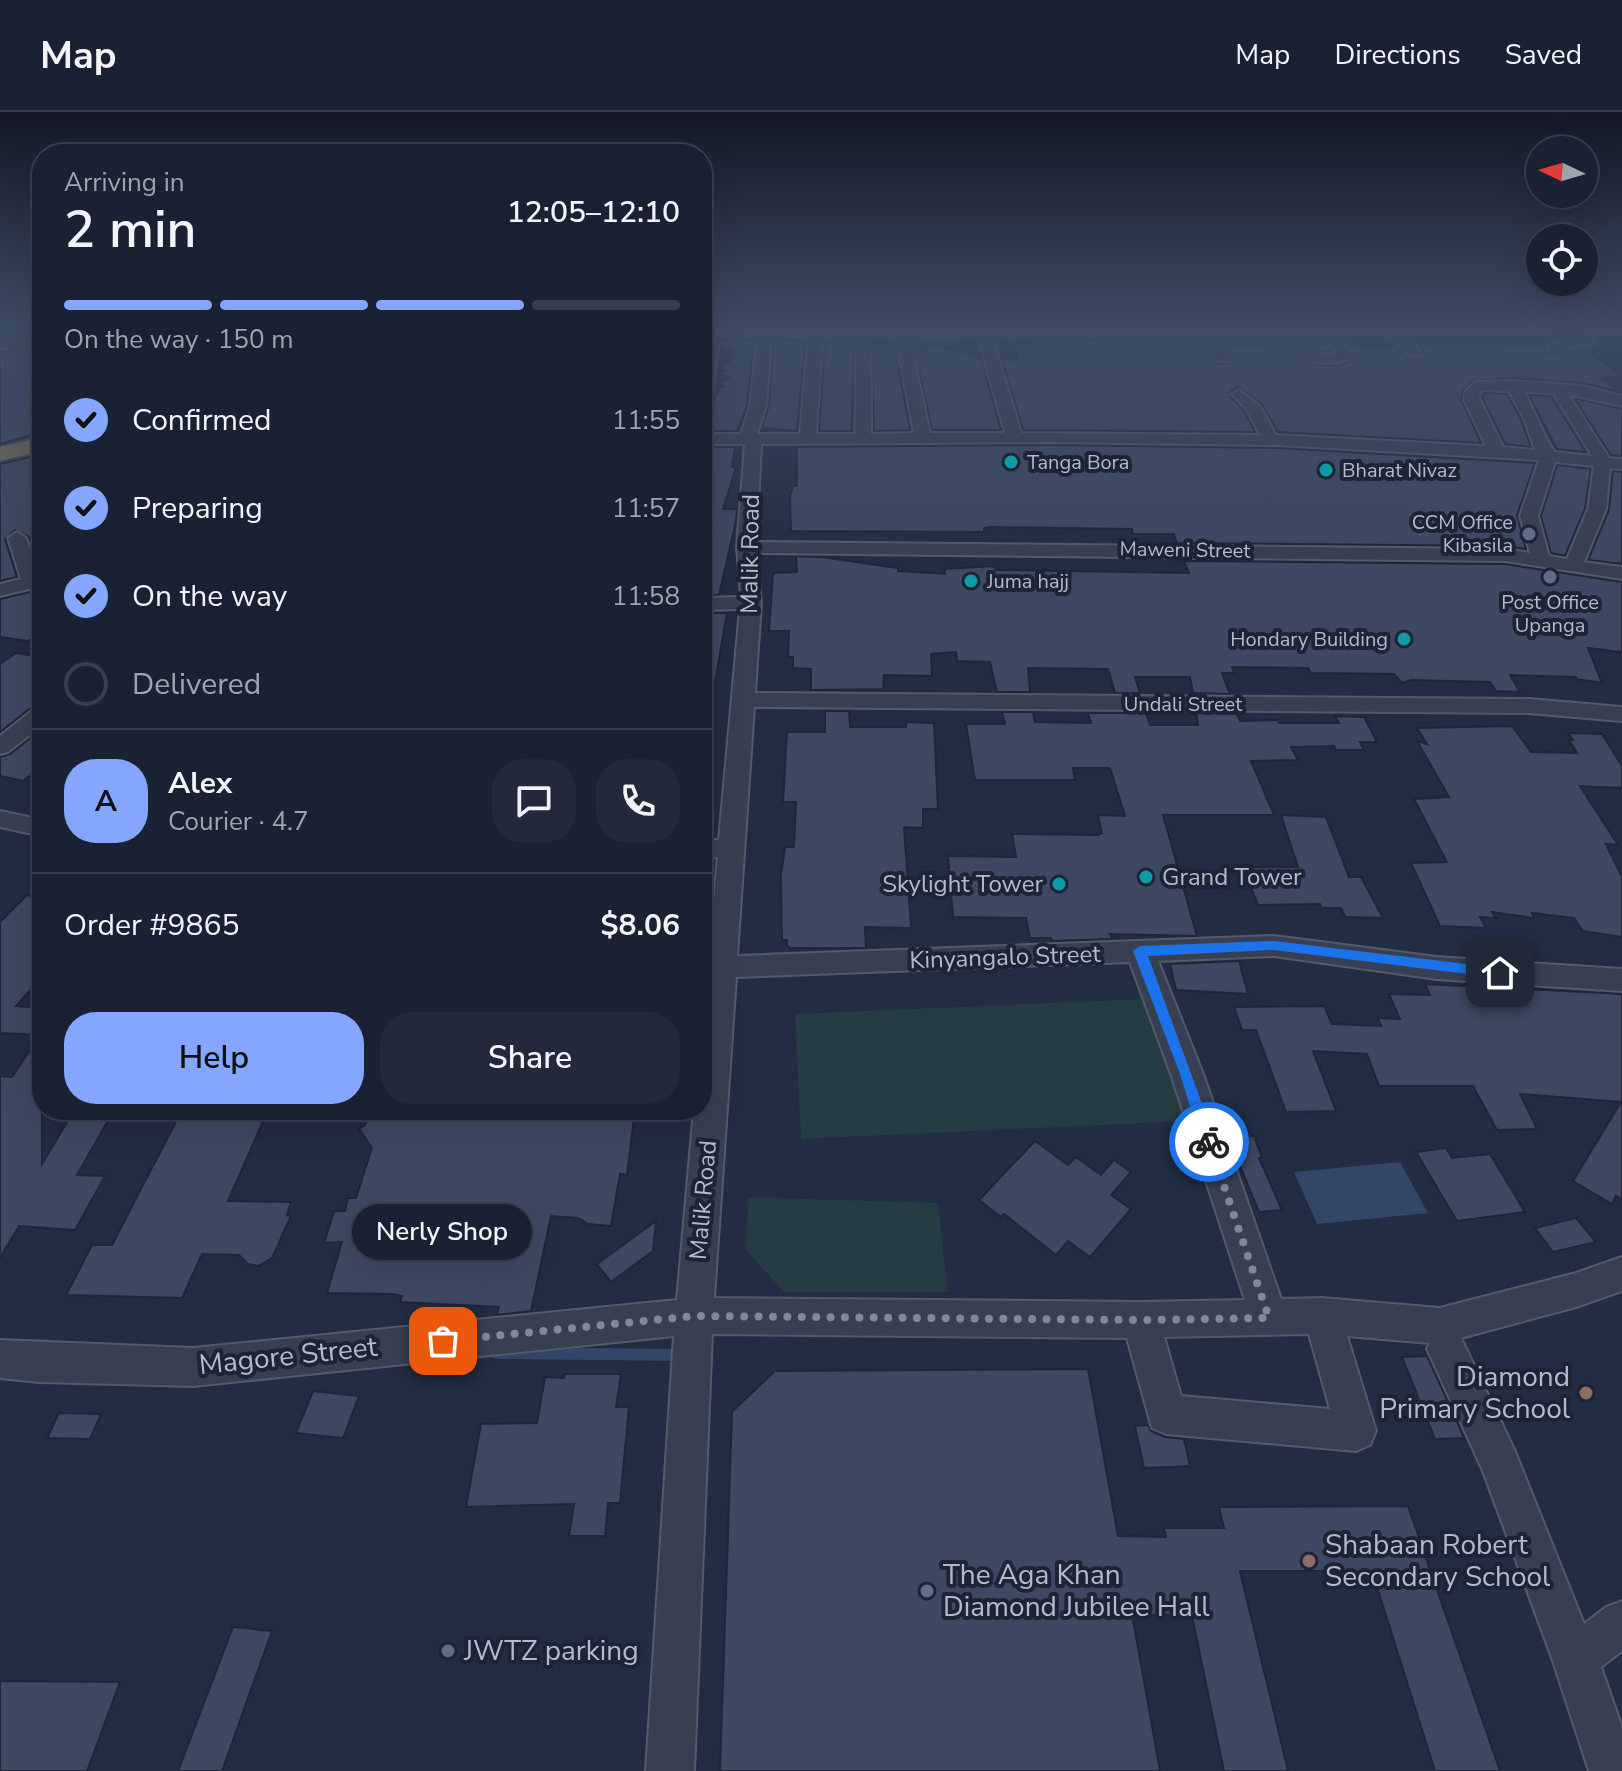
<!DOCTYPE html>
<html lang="en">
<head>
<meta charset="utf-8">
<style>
  :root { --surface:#1a2132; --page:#23293a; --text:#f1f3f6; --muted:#9fa3ac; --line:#383e4d; --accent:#85a6ff }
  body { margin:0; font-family:"Nunito Sans",sans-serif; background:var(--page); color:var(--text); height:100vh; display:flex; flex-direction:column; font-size:30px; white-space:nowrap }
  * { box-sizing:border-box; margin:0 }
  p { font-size:26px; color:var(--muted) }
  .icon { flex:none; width:44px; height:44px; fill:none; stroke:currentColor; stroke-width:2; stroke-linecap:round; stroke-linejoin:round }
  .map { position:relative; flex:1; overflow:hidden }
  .panel { position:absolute; left:32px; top:32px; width:680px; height:976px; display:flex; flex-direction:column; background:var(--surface); border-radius:32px; box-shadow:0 8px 32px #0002,0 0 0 2px var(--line) }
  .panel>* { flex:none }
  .needle { width:52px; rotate:275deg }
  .tools { position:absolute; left:1526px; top:24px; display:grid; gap:16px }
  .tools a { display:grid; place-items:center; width:72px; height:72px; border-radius:50%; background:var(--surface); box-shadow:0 8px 32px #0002,0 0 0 2px var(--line); font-size:40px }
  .pin { position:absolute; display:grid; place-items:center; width:68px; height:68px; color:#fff; margin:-34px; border-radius:16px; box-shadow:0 4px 12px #0006 }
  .courier { position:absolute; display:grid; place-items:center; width:80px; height:80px; margin:-40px; border:6px solid #1a73e8; border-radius:50%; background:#fff; color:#222; box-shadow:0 2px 10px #0007 }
  .bubble { position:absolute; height:56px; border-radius:28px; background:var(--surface); box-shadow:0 8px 32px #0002,0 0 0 2px var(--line); font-size:26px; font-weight:600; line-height:56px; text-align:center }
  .headline em { font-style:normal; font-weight:600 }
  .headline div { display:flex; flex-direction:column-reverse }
  .headline { display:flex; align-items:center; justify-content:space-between; height:136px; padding:0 32px }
  h1 { font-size:52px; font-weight:600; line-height:60px }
  .bar { display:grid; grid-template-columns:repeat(4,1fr); gap:12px 8px; align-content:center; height:96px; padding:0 32px }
  .bar i { height:10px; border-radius:6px; background:var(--line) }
  .bar .active { background:var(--accent) }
  .bar p { grid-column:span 4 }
  .line { display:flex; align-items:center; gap:20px; padding:0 32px; border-top:2px solid var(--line) }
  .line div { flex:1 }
  .round { display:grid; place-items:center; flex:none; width:84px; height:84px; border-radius:32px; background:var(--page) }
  ol { padding:0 32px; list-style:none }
  li { display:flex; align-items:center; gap:24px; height:88px }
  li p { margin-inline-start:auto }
  li .icon { padding:8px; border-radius:50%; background:var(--accent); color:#111; stroke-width:4 }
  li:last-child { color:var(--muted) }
  li i { width:44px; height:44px; border:4px solid var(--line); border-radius:50% }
  .primary-button { display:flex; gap:16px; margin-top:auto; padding:16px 32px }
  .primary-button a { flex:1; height:92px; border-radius:32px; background:var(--accent); color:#111; font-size:32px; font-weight:600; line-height:92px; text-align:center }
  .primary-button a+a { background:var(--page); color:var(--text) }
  header { display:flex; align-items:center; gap:48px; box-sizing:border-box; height:112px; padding:0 40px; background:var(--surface); border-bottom:2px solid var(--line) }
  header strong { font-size:38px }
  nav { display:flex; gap:44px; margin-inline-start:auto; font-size:28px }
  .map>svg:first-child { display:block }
</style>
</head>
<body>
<header>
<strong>Map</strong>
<nav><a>Map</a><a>Directions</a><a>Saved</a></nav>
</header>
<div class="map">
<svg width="1622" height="1659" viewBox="0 0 1622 1659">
  <rect width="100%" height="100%" fill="#222c42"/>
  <g fill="#243c42">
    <polygon points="1146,887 1188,1009 801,1027 795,902"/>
    <polygon points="748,1085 938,1091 948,1180 784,1180 746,1138"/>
  </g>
  <polygon fill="#34456a" points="1400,1050 1428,1101 1317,1112 1294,1060"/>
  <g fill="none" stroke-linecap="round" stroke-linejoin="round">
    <polyline stroke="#34456a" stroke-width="6" points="0,471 42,460"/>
    <polyline stroke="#34456a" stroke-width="12" points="497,1241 680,1243 680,1247"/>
  </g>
  <g fill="#3e4862" stroke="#1e2638" stroke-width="2">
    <polygon points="13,211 42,211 42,220 0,226 0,217 12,216"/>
    <polygon points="1203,226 1218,252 1228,252 1232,248 1227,233 1261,233 1256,226 1321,226 1331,239 1308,242 1308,252 1335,254 1352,249 1356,243 1349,234 1394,234 1408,246 1420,247 1423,238 1420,234 1438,231 1545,233 1548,241 1586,238 1622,264 1602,266 1619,280 1583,271 1513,266 1473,268 1463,278 1461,288 1481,331 1278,320 1261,291 1238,275 1231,279 1230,284 1245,300 1255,320 1023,318 1002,248 1019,248 1013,231"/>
    <polygon points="722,228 754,228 747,293 737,319 707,319 716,281 720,279 716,276 723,274 717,270 729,266 718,261 726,259 719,256 730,250 725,248 733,245 726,243 734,240 721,235"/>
    <polygon points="774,228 791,228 805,233 797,319 762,316 769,294"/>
    <polygon points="840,228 846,230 854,239 852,319 819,319 825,231"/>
    <polygon points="879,230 900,233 897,248 910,318 874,319 872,234"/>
    <polygon points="936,233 981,247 1001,318 932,318 917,247 919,240"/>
    <polygon points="42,234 42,286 30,288 42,310 42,320 0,332 0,240"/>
    <polygon points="1485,281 1507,282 1521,307 1531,335 1505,332 1483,287"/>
    <polygon points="1529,283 1551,284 1586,340 1557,337"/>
    <polygon points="1574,286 1622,297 1622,344 1611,343"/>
    <polygon points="1048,333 1278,336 1535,351 1517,403 1526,437 1505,434 1177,431 1174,422 1133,422 1132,417 991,415 984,416 984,420 791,419 790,384 793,374 797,374 797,335"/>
    <polygon points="702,335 735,335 732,355 736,355 723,397 737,397 736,409 719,483 702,483"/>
    <polygon points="35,344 42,361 42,374 33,377 42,393 42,459 29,425 15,418 5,427 17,465 0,469 0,352"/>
    <polygon points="1557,353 1591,357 1585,396 1565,444 1551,441 1541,404"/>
    <polygon points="1613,359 1622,360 1622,452 1588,448 1609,398"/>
    <polygon points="796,444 821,445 898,456 898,459 945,462 944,457 994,454 995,458 1189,461 1184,449 1505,452 1622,470 1622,540 1588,536 1602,571 1576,567 1576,565 1510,563 1520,580 1496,579 1490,570 1411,568 1402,571 1394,562 1311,561 1308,556 1232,555 1234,561 1222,561 1230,582 1193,581 1190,565 1135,565 1140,581 1115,581 1108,557 1028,556 1030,580 997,580 990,550 957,549 956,540 931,542 932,564 884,563 883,577 811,578 811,557 793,556 793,545 788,545 789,519 769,519 773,461 797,460"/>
    <polygon points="42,477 42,518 28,529 0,525 0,487"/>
    <polygon points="702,501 727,501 714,576 702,575"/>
    <polygon points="16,541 42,545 42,592 32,595 0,620 0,552"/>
    <polygon points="825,599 849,599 850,615 906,615 906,610 934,611 938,697 923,697 923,716 904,715 911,816 865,815 866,836 791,836 787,834 787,828 782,828 781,763 785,735 794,735 796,690 783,690 787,620 825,620"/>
    <polygon points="1002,600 1033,600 1035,610 1091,611 1088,601 1146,601 1150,613 1198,613 1196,601 1237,602 1240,609 1278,608 1279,611 1339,611 1335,604 1364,605 1377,630 1360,630 1364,638 1336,638 1334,634 1291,635 1298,648 1251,649 1274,703 1163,703 1197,824 1110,822 1112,827 1052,829 1051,826 1030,826 1026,806 953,805 948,744 1016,745 1012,722 1098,723 1102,721 1098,703 1125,704 1110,656 1073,656 1075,668 975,668 966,612 1005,612"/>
    <polygon points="1512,614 1531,640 1577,641 1569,628 1573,628 1568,621 1602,622 1622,654 1622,676 1580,674 1618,733 1606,732 1622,765 1622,825 1583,819 1574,806 1532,801 1534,806 1492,800 1496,806 1480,805 1486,816 1440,814 1411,751 1447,750 1414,687 1449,685 1417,629 1427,632 1417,616"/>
    <polygon points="42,617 42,654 23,669 0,664 0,645 10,642"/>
    <polygon points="1281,703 1326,705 1349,765 1361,765 1383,806 1345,805 1341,796 1322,796 1320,792 1258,793 1243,755 1298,755"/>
    <polygon points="27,783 42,786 42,865 16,894 42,896 42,1052 74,998 114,998 77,1063 105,1064 75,1118 19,1114 0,1146 0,964 12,965 40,923 0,921 0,810"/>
    <polygon points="1239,849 1248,882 1176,878 1170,852"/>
    <polygon points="1425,872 1622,882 1622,1088 1616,1084 1612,1092 1573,1069 1621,990 1520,982 1537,1017 1497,1018 1473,974 1379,974 1367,942 1313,939 1336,999 1286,1000 1256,918 1242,918 1234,895 1324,894 1332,912 1381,914 1378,906 1400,907 1389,882 1430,883"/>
    <polygon points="182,998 268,998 228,1089 291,1090 287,1103 291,1104 272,1146 258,1154 248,1152 239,1143 202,1142 182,1186 66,1183 92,1133 112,1133"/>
    <polygon points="371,998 635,998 627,1063 620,1062 611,1114 588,1112 578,1106 551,1104 531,1199 497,1203 499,1195 400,1190 402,1184 392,1182 327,1181 342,1130 324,1131 334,1099 345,1099 348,1086 356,1086 372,1036 359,1017 365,1013"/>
    <polygon points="1254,1024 1262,1046 1259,1046 1282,1098 1259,1100 1228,1025"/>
    <polygon points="1035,1029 1068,1053 1076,1045 1101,1063 1114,1048 1131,1060 1111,1083 1131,1097 1090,1145 1068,1129 1056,1143 1004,1102 1001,1105 979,1088"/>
    <polygon points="1446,1036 1452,1046 1490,1042 1525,1100 1457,1109 1416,1040"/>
    <polygon points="1576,1106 1596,1130 1553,1140 1535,1116"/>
    <polygon points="656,1109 653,1139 611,1170 597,1152"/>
    <polygon points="1427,1244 1455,1305 1464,1326 1435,1327 1402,1245"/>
    <polygon points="1088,1257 1118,1424 1166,1425 1164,1416 1224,1416 1219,1395 1408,1394 1500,1659 1435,1659 1372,1459 1240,1459 1288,1659 1224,1659 1192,1504 1132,1502 1160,1659 720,1659 732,1300 775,1259"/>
    <polygon points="565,1262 621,1262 616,1295 629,1295 620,1391 608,1391 605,1424 569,1424 574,1392 466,1395 481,1312 537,1311 545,1265 564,1266"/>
    <polygon points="313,1279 359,1284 343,1326 296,1321"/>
    <polygon points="59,1301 101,1302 90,1327 47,1326"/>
    <polygon points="1148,1313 1151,1319 1165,1325 1184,1327 1190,1354 1144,1356 1135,1314"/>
    <polygon points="233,1515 272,1519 222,1659 178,1659"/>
    <polygon points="0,1569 120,1570 87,1659 0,1659"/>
  </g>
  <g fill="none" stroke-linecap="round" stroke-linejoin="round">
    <defs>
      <g id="minor">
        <polygon points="1572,213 1591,223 1595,231 1593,234 1548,238 1548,232 1580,228 1565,217"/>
        <path d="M983,214L990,218L1021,321L1260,323L1247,298L1232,282L1239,278L1259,293L1276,323L1486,334L1464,288L1465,280L1475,270L1513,269L1583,274L1622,284V294L1568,282L1609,346L1622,347V357L1610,356L1606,397L1584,450L1622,455V467L1505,449L756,441L761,491L755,581L1529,587L1622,595V609L1529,601L754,595L737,844L1274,824L1437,845L1622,857V879L1437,867L1274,844L1158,849L1203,962L1281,1187L1322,1186L1440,1196L1576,1161L1622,1145V1179L1576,1195L1461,1226L1514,1337L1584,1512L1606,1495L1622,1489V1539L1601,1555L1622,1616V1659H1589L1552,1546L1483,1359L1427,1237L1430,1231L1347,1224L1376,1319L1370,1333L1356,1339L1166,1322L1152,1316L1127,1226L712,1222L694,1659H646L674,1224L193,1274L39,1270L0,1266V1228L193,1236L677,1188L694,998H702V916L718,745L702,746V728H719L740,497L702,498V486L741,485L737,435L745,332H702V322H741L750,294L758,219L765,215L772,219L766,294L757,322H800L809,219L816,215L823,219L816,322H855L857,238L849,229L857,216L862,215L869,219L863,228L871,237V322L914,321L900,247L903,237L901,219L908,215L915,219L917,237L914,247L930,321H1005L976,218ZM1484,278L1509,279L1524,306L1535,338L1503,335L1480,288L1479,281ZM1524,280L1553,281L1592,344L1555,340C1545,329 1534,296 1524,280ZM1048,330L1278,333L1539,348L1520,404L1530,441L1505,437L756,430L761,332ZM1555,350L1594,354L1588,397L1567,447L1549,444L1538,404ZM1130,850L1171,962L1245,1188L1141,1190L714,1186L736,865ZM1309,1222L1330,1297L1181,1284L1164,1225Z"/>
        <polygon points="1326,214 1331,215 1353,243 1351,246 1335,251 1310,250 1310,244 1337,241 1319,218"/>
        <polygon points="713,215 720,219 710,302 702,307 702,249 706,219"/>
        <polygon points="1204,215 1214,215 1230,246 1228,249 1218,249 1202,218"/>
        <polygon points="1385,215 1395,215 1420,238 1420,244 1410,244 1385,221"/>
        <polygon points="42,223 42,231 0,237 0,229"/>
        <polygon points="17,420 26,426 39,463 42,462 42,474 0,484 0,472 21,467 8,426"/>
        <polygon points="42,595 42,613 8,640 0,642 0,624 34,597"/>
        <polygon points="0,699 42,708 42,724 0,715"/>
      </g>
      <polygon id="major" points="949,211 974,211 991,218 983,223 951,214"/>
      <g id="highway">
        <polygon points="1622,211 1622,222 702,225 702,213"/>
        <polygon points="42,325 42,339 0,349 0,335"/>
      </g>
    </defs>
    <use href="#minor" stroke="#525a6c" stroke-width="4"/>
    <use href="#major" stroke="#40485a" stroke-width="4"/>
    <use href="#highway" stroke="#3f4759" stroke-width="4"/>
    <use href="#minor" fill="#373f51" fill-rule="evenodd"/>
    <use href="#major" fill="#555d71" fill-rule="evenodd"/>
    <use href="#highway" fill="#786e53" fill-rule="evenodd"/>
  </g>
  <linearGradient id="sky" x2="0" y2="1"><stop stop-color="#131824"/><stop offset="0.48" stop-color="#3e4b65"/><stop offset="1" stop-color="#3e4b65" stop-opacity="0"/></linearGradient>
  <rect width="1622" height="443" fill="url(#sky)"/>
  <polygon fill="#1a73e8" points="1274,829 1500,856 1506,861 1500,866 1274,838 1148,844 1216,1030 1209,1037 1201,1030 1180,962 1133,839 1140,834"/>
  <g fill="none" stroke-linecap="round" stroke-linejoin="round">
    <polyline stroke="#80889c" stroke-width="8" stroke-dasharray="0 14.4" points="443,1229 694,1204 1141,1208 1269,1206 1209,1030"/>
  </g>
  <g fill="#0f9aa8" stroke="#1c2436" stroke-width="3">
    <circle cx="1011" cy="350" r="8"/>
    <circle cx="1326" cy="358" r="8"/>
    <circle cx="971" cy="469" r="8"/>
    <circle cx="1404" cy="527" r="8"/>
    <circle cx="1146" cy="765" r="8"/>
    <circle cx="1059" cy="772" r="8"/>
  </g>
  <g fill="#5c6f8a" stroke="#1c2436" stroke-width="3">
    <circle cx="1529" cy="422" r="8"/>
    <circle cx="1550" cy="465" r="8"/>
    <circle cx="927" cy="1479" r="8"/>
    <circle cx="448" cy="1539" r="8"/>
  </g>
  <g fill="#8d6e63" stroke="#1c2436" stroke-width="3">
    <circle cx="1586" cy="1281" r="8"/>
    <circle cx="1309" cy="1449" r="8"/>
  </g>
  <g text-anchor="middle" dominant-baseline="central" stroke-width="8" stroke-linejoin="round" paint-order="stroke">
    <g font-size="20" fill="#b3bacc" stroke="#1c2436" text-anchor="start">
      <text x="1027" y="350">Tanga Bora</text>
      <text x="1342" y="358">Bharat Nivaz</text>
      <text x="1513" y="410" text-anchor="end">CCM Office<tspan x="1513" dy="23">Kibasila</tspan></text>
      <text x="987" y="469">Juma hajj</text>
      <text x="1550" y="490" text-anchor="middle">Post Office<tspan x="1550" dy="23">Upanga</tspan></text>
      <text x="1388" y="527" text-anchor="end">Hondary Building</text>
    </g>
    <g font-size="20" fill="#b3bacc" stroke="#1c2436">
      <text transform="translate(1185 438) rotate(1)">Maweni Street</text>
      <text x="1183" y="592">Undali Street</text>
    </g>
    <g font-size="24" fill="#b3bacc" stroke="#1c2436">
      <text transform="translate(750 442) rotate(-89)">Malik Road</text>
      <text transform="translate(1005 845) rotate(-2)">Kinyangalo Street</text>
      <text transform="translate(703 1088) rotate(-85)">Malik Road</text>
    </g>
    <g font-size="24" fill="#b3bacc" stroke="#1c2436" text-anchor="start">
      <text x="1162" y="765">Grand Tower</text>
      <text x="1043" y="772" text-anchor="end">Skylight Tower</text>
    </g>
    <g font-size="28" fill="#b3bacc" stroke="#1c2436">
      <text transform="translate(288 1244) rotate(-6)">Magore Street</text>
    </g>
    <g font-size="28" fill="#b3bacc" stroke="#1c2436" text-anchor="start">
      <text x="1570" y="1265" text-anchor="end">Diamond<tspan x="1570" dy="32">Primary School</tspan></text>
      <text x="1325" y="1433">Shabaan Robert<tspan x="1325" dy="32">Secondary School</tspan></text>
      <text x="943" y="1463">The Aga Khan<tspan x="943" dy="32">Diamond Jubilee Hall</tspan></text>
      <text x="464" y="1539">JWTZ parking</text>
    </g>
  </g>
</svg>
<div class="tools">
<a><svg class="needle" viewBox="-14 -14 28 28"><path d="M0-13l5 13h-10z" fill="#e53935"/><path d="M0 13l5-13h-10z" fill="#9fa3ac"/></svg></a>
<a><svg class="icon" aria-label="locate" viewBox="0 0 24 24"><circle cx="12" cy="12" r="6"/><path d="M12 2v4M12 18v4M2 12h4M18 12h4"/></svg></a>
</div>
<div class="pin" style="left:443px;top:1229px;background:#ea580c"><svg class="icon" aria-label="bag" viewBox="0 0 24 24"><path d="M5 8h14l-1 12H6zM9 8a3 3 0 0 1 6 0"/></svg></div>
<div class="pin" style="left:1500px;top:861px;background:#1f2937"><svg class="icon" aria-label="home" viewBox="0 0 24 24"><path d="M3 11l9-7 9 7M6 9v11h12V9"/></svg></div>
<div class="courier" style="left:1209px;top:1030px"><svg class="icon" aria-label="bike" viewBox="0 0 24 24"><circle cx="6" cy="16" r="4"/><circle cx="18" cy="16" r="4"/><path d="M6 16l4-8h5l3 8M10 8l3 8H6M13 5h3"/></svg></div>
<div class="bubble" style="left:352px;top:1092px;width:180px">Nerly Shop</div>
<section class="panel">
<div class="headline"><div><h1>2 min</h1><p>Arriving in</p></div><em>12:05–12:10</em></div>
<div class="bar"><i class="active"></i><i class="active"></i><i class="active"></i><i></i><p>On the way · 150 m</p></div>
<ol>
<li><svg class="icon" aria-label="check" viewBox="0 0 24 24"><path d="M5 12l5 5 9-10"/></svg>Confirmed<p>11:55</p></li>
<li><svg class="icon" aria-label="check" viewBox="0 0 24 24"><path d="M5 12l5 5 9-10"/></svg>Preparing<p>11:57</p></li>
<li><svg class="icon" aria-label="check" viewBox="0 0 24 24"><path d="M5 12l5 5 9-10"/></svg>On the way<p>11:58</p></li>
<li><i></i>Delivered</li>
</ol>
<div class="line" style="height:144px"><b class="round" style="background:var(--accent);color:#111">A</b><div><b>Alex</b><p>Courier · 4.7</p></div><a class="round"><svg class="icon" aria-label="chat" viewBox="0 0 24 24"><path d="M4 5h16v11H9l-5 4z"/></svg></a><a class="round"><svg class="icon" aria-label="phone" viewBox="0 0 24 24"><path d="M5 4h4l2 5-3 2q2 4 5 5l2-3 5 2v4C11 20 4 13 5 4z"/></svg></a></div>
<div class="line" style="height:104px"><div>Order #9865</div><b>$8.06</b></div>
<div class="primary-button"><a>Help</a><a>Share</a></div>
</section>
</div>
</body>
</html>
